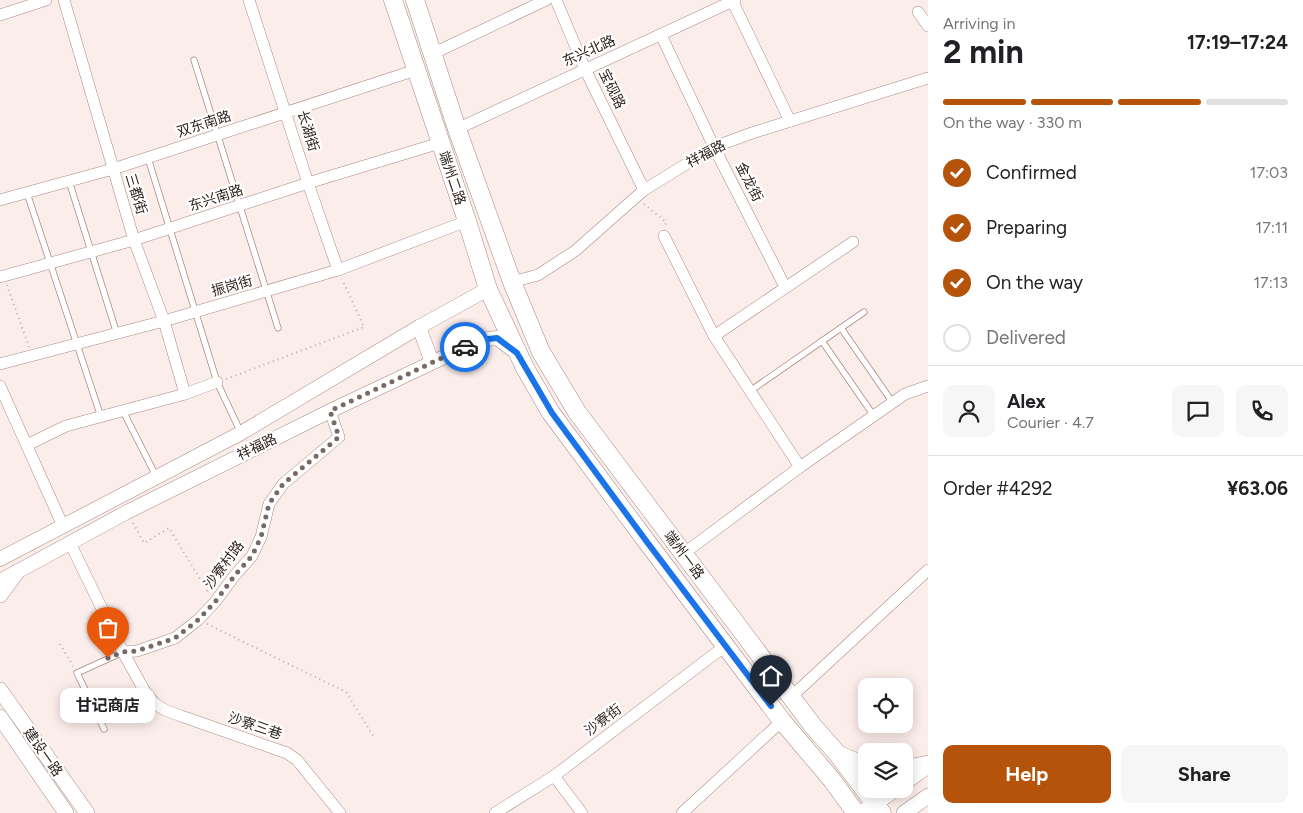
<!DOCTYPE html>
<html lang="en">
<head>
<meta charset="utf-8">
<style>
  :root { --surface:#fff; --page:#f6f6f6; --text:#202124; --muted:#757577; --line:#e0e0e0; --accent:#b45309 }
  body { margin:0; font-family:Figtree,"Noto Sans SC",sans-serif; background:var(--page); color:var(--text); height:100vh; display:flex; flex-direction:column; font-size:19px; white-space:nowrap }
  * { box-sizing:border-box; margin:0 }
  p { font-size:16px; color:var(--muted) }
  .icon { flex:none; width:28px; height:28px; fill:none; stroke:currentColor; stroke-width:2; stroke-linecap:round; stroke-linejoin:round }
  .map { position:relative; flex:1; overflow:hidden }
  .drawer { display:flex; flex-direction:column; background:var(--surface); width:375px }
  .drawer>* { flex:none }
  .fabs { position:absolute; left:858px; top:678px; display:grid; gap:10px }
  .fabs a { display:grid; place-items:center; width:55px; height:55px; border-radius:10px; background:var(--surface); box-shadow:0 2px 12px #0003; font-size:25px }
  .pin { position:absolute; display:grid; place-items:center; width:42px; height:42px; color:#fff; margin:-51px -21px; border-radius:50% 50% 50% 0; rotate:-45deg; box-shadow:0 0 5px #0007 }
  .pin .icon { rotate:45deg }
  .courier { position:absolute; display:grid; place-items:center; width:50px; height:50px; margin:-25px; border:4px solid #1a73e8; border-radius:50%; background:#fff; color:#222; box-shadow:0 1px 6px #0007 }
  .bubble { position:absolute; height:35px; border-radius:10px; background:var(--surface); box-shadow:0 2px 12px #0003; font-size:16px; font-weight:700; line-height:35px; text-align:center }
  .headline em { font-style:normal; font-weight:700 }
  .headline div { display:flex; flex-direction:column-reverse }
  .headline { display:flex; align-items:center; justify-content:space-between; height:85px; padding:0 15px }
  h1 { font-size:32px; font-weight:700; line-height:38px }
  .bar { display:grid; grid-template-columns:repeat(4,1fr); gap:8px 5px; align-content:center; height:60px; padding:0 15px }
  .bar i { height:6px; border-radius:4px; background:var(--line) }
  .bar .on { background:var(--accent) }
  .bar p { grid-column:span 4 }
  .line { display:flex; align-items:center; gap:12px; padding:0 15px; border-top:1px solid var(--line) }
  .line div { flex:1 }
  .round { display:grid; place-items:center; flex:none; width:52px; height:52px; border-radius:10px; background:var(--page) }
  ol { padding:0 15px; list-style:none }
  li { display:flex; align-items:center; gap:15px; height:55px }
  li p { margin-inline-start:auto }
  li .icon { padding:5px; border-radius:50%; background:var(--accent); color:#fff; stroke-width:4 }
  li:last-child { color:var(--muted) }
  li i { width:28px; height:28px; border:2px solid var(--line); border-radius:50% }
  .button { display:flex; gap:10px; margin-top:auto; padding:10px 15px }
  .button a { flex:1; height:58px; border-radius:10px; background:var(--accent); color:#fff; font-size:20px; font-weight:700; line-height:58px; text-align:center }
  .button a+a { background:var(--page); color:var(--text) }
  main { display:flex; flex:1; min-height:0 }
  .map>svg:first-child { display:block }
</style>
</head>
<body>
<main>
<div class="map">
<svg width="928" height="813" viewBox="0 0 928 813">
  <rect width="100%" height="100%" fill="#fbede9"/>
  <polygon fill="#e3d390" points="120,702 124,710 119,723 105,719 101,710"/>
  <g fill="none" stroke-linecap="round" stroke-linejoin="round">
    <defs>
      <g id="service">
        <polyline points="194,60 278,328"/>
        <polyline points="148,158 217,382 241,433"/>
        <polyline points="69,181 117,334"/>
        <polyline points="27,193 101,417"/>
        <polyline points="841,328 893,403"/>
        <polyline points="822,341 874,416"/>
        <polyline points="750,391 864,312"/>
        <polyline points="123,411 156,476"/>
        <polyline points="104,729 77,673 123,652"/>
      </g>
      <g id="minor">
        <polyline points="64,0 134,240 164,321 185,394"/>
        <polyline points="249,0 308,183 338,270"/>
        <polyline points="556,0 585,69 644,190"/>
        <polyline points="732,0 790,121"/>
        <polyline points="918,12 928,26"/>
        <polyline points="0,15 46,0"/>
        <polyline points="661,35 714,147 785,287"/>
        <polyline points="432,54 546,0"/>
        <polyline points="457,129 735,0"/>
        <polyline points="0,200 113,169 416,70"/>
        <polyline points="664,236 714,336 800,467"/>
        <polyline points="0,277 134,240 308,183 440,143"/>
        <polyline points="512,282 538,275 575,251 644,190 714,147 752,133 928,78"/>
        <polyline points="714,336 853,242"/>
        <polyline points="0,364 164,321 338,270 467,221"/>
        <polyline points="0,386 63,526"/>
        <polyline points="27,445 66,426 185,394 217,382"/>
        <polyline points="70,543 123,652 144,690 154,703 165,710 181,716 287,753 297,760 340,813"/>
        <polyline points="683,554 800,467 905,394 928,386"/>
        <polyline points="123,652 137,651 175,638 198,620 215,602 235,575 252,556 261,537 269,504 283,484 339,437 330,411"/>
        <polyline points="791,697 928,570"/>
        <polyline points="554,776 582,813"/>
        <polyline points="495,813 554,776 725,646"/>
        <polyline points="682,813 782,721"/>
      </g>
      <g id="tertiary">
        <polyline points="419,327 432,362"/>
        <polyline points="0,559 241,433 419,327 488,289"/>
        <polyline points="0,581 127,512 330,411 480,340 497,338 517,353"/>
      </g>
      <g id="secondary">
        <polyline points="0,595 17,572"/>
        <polyline points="0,690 87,813"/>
        <polyline points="0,717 66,813"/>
        <polyline points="836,752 866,765"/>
        <polyline points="904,768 928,763"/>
        <polyline points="904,783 928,766"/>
        <polyline points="861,813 896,789"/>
        <polyline points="904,813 928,796"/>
      </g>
      <g id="primary">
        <polyline points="393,0 467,221 488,289 525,368 551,413 647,542 782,721 832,780 856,813"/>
        <polyline points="415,0 457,129 512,282 541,352 577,412 813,726 836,752 882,813"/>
      </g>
    </defs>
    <use href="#service" stroke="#a98a82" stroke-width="7"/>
    <use href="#minor" stroke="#a98a82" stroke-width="12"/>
    <use href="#tertiary" stroke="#a98a82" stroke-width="15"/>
    <use href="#secondary" stroke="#a98a82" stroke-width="16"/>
    <use href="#primary" stroke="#a98a82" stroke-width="19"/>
    <g stroke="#b9aba7" stroke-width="2" stroke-dasharray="1 4" stroke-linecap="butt">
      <polyline points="644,204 666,222 665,227"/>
      <polyline points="7,285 29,347"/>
      <polyline points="226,379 364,327 342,279"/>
      <polyline points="133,523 144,543 169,528 208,592"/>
      <polyline points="207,624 346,692 374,737"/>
      <polyline points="60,644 73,666"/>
    </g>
    <use href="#service" stroke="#fff" stroke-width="5.5"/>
    <use href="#minor" stroke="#fff" stroke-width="11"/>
    <use href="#tertiary" stroke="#fff" stroke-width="14"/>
    <use href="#secondary" stroke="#fff" stroke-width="15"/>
    <use href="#primary" stroke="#fff" stroke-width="18"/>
  </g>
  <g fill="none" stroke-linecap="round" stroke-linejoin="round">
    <polyline stroke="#776a66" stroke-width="5" stroke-dasharray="0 9" points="108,658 123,652 137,651 175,638 198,620 215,602 235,575 252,556 261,537 269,504 283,484 339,437 330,411 465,347"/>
    <polyline stroke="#1a73e8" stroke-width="6" points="465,347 480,340 497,338 517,353 552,413 647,542 771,706"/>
  </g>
  <g text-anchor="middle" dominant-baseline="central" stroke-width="4.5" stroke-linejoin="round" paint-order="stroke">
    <g font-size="14" fill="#302420" stroke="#fff">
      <text transform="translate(589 51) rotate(-24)">东兴北路</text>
      <text transform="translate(612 89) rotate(64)">宝砚路</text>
      <text transform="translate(204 124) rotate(-18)">双东南路</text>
      <text transform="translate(308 131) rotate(73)">长湖街</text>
      <text transform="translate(706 154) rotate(-28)">祥福路</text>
      <text transform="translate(452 178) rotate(71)">端州二路</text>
      <text transform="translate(749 182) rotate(63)">金龙街</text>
      <text transform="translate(136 194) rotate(73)">三都街</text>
      <text transform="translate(216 198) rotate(-18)">东兴南路</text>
      <text transform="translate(232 286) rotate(-16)">振岗街</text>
      <text transform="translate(257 447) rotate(-26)">祥福路</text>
      <text transform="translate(684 555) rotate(53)">端州一路</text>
      <text transform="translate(224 565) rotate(-53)">沙寮村路</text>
      <text transform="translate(603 720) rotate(-37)">沙寮街</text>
      <text transform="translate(255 726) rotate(19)">沙寮三巷</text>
      <text transform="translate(43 752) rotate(55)">建设一路</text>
    </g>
  </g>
</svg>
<div class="fabs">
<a><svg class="icon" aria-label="locate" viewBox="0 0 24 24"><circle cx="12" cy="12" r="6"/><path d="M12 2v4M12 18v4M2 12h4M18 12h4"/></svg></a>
<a><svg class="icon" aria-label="layers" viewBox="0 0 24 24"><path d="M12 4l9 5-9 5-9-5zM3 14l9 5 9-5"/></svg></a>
</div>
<div class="pin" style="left:108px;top:658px;background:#ea580c"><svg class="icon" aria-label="bag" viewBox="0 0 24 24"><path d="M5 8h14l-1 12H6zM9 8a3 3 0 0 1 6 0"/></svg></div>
<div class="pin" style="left:771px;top:706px;background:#1f2937"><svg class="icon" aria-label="home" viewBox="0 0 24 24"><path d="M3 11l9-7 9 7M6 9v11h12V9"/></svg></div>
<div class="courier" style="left:465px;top:347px"><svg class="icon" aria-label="car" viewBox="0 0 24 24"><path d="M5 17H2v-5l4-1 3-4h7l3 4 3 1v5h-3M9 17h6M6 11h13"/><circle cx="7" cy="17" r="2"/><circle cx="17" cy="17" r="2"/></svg></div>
<div class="bubble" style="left:60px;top:688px;width:95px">甘记商店</div>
</div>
<section class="drawer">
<div class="headline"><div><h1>2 min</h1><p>Arriving in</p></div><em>17:19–17:24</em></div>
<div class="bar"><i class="on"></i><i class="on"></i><i class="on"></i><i></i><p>On the way · 330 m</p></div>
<ol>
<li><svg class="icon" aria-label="check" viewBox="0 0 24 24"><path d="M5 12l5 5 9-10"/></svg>Confirmed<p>17:03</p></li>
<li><svg class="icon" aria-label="check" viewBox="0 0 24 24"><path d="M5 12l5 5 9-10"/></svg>Preparing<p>17:11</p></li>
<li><svg class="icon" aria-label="check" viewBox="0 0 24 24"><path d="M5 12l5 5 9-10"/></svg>On the way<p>17:13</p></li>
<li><i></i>Delivered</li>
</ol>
<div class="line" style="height:90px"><a class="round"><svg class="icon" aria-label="person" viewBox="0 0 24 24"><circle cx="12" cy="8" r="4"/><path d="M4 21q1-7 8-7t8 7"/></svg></a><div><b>Alex</b><p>Courier · 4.7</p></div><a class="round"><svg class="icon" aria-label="chat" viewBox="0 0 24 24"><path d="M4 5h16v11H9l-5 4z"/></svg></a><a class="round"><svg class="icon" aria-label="phone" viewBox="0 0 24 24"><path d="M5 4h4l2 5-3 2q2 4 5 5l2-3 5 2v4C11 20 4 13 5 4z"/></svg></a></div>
<div class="line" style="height:65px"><div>Order #4292</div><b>¥63.06</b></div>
<div class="button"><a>Help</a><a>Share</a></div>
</section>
</main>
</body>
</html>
